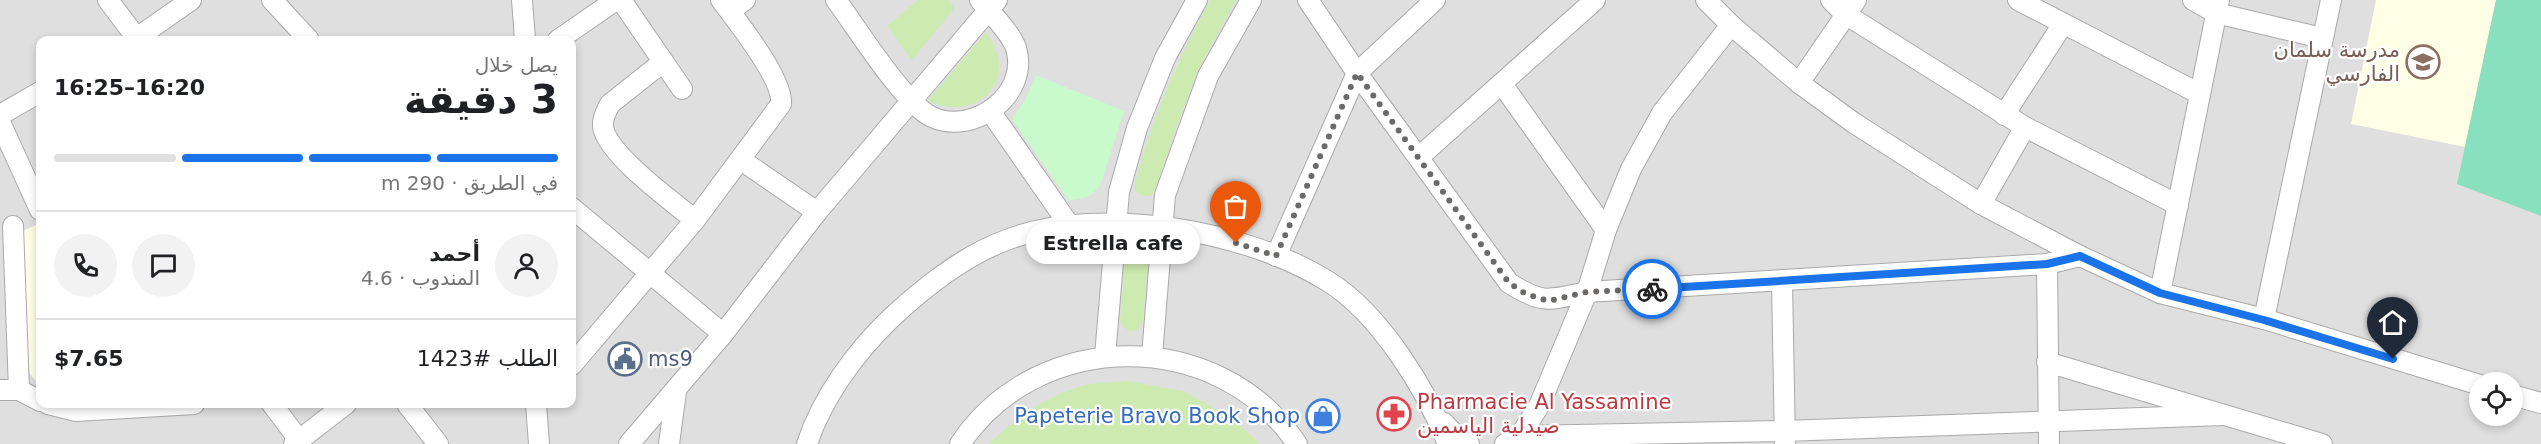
<!DOCTYPE html>
<html lang="ar">
<head>
<meta charset="utf-8">
<style>
  :root { --surface:#fff; --page:#f2f2f2; --text:#202124; --muted:#757577; --line:#e0e0e0; --accent:#1a73e8 }
  body { margin:0; font-family:"DejaVu Sans",Cairo,sans-serif; background:var(--page); color:var(--text); direction:rtl; height:100vh; display:flex; flex-direction:column; font-size:22px; white-space:nowrap }
  * { box-sizing:border-box; margin:0 }
  p { font-size:20px; color:var(--muted) }
  .icon { flex:none; width:33px; height:33px; fill:none; stroke:currentColor; stroke-width:2; stroke-linecap:round; stroke-linejoin:round }
  .map { position:relative; flex:1; overflow:hidden; direction:ltr }
  .side { position:absolute; left:36px; top:36px; width:540px; height:372px; display:flex; flex-direction:column; background:var(--surface); border-radius:12px; box-shadow:0 3px 9px #0003; direction:rtl }
  .side>* { flex:none }
  .tools { position:absolute; left:2469px; top:372px; display:grid; gap:12px }
  .tools a { display:grid; place-items:center; width:54px; height:54px; border-radius:50%; background:var(--surface); box-shadow:0 3px 9px #0003; font-size:30px }
  .pin { position:absolute; display:grid; place-items:center; width:51px; height:51px; color:#fff; margin:-62px -26px; border-radius:50% 50% 50% 0; rotate:-45deg; box-shadow:0 0 6px #0007 }
  .pin .icon { rotate:45deg }
  .courier { position:absolute; display:grid; place-items:center; width:60px; height:60px; margin:-30px; border:4px solid #1a73e8; border-radius:50%; background:#fff; color:#222; box-shadow:0 2px 8px #0007 }
  .bubble { position:absolute; height:42px; border-radius:21px; background:var(--surface); box-shadow:0 3px 9px #0003; font-size:20px; font-weight:700; line-height:42px; text-align:center; direction:rtl }
  .headline em { font-style:normal; font-weight:700 }
  .headline div { display:flex; flex-direction:column-reverse }
  .headline { display:flex; align-items:center; justify-content:space-between; height:102px; padding:0 18px }
  h1 { font-size:39px; font-weight:700; line-height:45px }
  .bar { display:grid; grid-template-columns:repeat(4,1fr); gap:9px 6px; align-content:center; height:72px; padding:0 18px }
  .bar i { height:8px; border-radius:4px; background:var(--line) }
  .bar .current { background:var(--accent) }
  .bar p { grid-column:span 4 }
  .line { display:flex; align-items:center; gap:15px; padding:0 18px; border-top:2px solid var(--line) }
  .line div { flex:1 }
  .round { display:grid; place-items:center; flex:none; width:63px; height:63px; border-radius:32px; background:var(--page) }
  .map>svg:first-child { display:block }
</style>
</head>
<body>
<div class="map">
<svg width="2541" height="444" viewBox="0 0 2541 444">
  <rect width="100%" height="100%" fill="#f2efe9"/>
  <path fill="#e0dfdf" fill-rule="evenodd" d="M0,0H2541V444H0ZM40,40H572V404H40ZM2480,382H2512V416H2480Z"/>
  <g fill="#ffffe5">
    <polygon points="2376,0 2496,0 2465,147 2351,124"/>
    <polygon points="40,223 40,387 27,369 23,231"/>
  </g>
  <g fill="#cdebb0">
    <polygon points="918,0 948,0 955,8 912,60 887,26"/>
    <path d="M1210,0H1236L1198,70L1172,139L1155,191L1150,196L1140,195L1135,190V183C1154,114 1177,62 1210,0Z"/>
    <path d="M986,32C1021,78 980,124 928,101Z"/>
    <polygon points="1139,237 1145,240 1149,246 1143,321 1137,330 1131,332 1122,326 1120,320 1126,247 1132,239"/>
    <path d="M1128,381L1183,391L1231,417L1260,444H989C1017,416 1051,393 1090,384C1103,382 1116,382 1128,381Z"/>
  </g>
  <polygon fill="#c8facc" points="1036,75 1124,111 1100,186 1090,196 1069,201 1012,119 1025,100"/>
  <polygon fill="#88e0be" points="2496,0 2541,0 2541,216 2457,184"/>
  <g fill="none" stroke-linecap="round" stroke-linejoin="round">
    <defs>
      <g id="minor">
        <polyline points="108,0 138,40"/>
        <polyline points="272,0 309,40"/>
        <polyline points="522,0 525,40"/>
        <polyline points="621,0 682,89"/>
        <path d="M836,0C857,28 904,104 932,117C973,136 1030,95 1016,48C1010,31 991,14 980,0"/>
        <path d="M1308,0L1357,73L1509,283C1544,305 1549,300 1587,292L2047,264L2080,256"/>
        <polyline points="1706,0 1731,25 1799,83 1854,123 1981,204 2080,256 2160,293 2264,319 2480,385"/>
        <polyline points="1831,0 1845,14 2025,127 2178,205"/>
        <polyline points="2018,0 2200,94"/>
        <polyline points="2193,0 2216,13 2322,38"/>
        <polyline points="730,11 745,0"/>
        <polyline points="134,40 191,0"/>
        <polyline points="558,40 616,0"/>
        <path d="M663,62L610,104C606,111 602,119 603,127C607,154 673,202 695,220"/>
        <polyline points="1799,83 1856,0"/>
        <polyline points="1502,84 1606,230"/>
        <polyline points="990,111 1070,226"/>
        <polyline points="0,115 40,92"/>
        <polyline points="2004,115 2063,24"/>
        <polyline points="0,122 40,210"/>
        <polyline points="1419,157 1595,0"/>
        <polyline points="741,160 817,212"/>
        <polyline points="1981,204 2025,127"/>
        <polyline points="572,208 723,334"/>
        <polyline points="13,226 19,390"/>
        <polyline points="1276,256 1357,73 1435,0"/>
        <polyline points="2047,264 2049,444"/>
        <polyline points="1782,282 1785,444"/>
        <polyline points="2160,293 2219,0"/>
        <polyline points="2264,319 2331,0"/>
        <polyline points="1105,356 1119,192 1137,128 1165,58 1197,0"/>
        <polyline points="1152,356 1165,195 1208,76 1251,0"/>
        <polyline points="2047,362 2322,444"/>
        <path d="M572,365L695,220L781,104C784,80 737,21 721,0"/>
        <polyline points="0,390 19,390 40,401"/>
        <polyline points="2512,395 2541,403"/>
        <polyline points="48,404 76,411 194,404"/>
        <polyline points="272,404 299,440"/>
        <polyline points="407,404 438,444"/>
        <polyline points="536,404 539,444"/>
        <polyline points="1444,423 1458,438 1469,444"/>
        <polyline points="1515,443 1539,406 1587,292 1606,230 1631,169 1662,113 1731,25"/>
        <polyline points="294,444 346,404"/>
        <polyline points="629,444 723,334 817,212 997,0"/>
        <polyline points="669,444 676,392"/>
        <path d="M807,444C822,398 855,353 889,320C924,287 964,255 1009,239C1101,205 1247,230 1329,282C1380,314 1426,389 1448,444"/>
        <path d="M960,444C1038,327 1219,327 1297,444"/>
        <polyline points="1505,444 1520,436 1784,431 2223,415"/>
      </g>
    </defs>
    <use href="#minor" stroke="#a9a9a9" stroke-width="22"/>
    <use href="#minor" stroke="#fff" stroke-width="20"/>
  </g>
  <g fill="none" stroke-linecap="round" stroke-linejoin="round">
    <polyline stroke="#6b6a68" stroke-width="6" stroke-dasharray="0 10.8" points="1236,243 1276,256 1357,73 1509,283 1526,294 1548,301 1587,292 1652,289"/>
    <polyline stroke="#1a73e8" stroke-width="8" points="1652,289 2047,264 2080,256 2160,293 2264,320 2393,359"/>
  </g>
  <defs>
    <symbol id="school-ring" viewBox="-11 -11 22 22"><circle r="9.5" fill="#fff" stroke="#8d6e63" stroke-width="1.5"/><path d="M0-5L7-2L0 1L-7-2ZM-4 1L0 2.5L4 1V4Q0 6-4 4Z" fill="#8d6e63"/></symbol>
    <symbol id="civic-ring" viewBox="-11 -11 22 22"><circle r="9.5" fill="#fff" stroke="#5c6f8a" stroke-width="1.5"/><path d="M-.6-6.5H3V-4.5H.6V-3L4-1V1h2V6H-6V1h2V-1L-.6-3ZM-1.2 2.5V6h2.4V2.5Z" fill="#5c6f8a"/></symbol>
    <symbol id="pharmacy-ring" viewBox="-11 -11 22 22"><circle r="9.5" fill="#fff" stroke="#e0444e" stroke-width="1.5"/><path d="M-2-6h4v4h4v4h-4v4h-4v-4h-4v-4h4Z" fill="#e0444e"/></symbol>
    <symbol id="shop-ring" viewBox="-11 -11 22 22"><circle r="9.5" fill="#fff" stroke="#3f7fe0" stroke-width="1.5"/><path d="M-5-2.5h2.3a2.7 3.5 0 0 1 5.4 0H5L5.5 6h-11ZM-1.5-2.5h3a1.5 2.3 0 0 0-3 0Z" fill="#3f7fe0"/></symbol>
  </defs>
  <g fill-rule="evenodd">
    <use href="#school-ring" x="2404" y="43" width="38" height="38"/>
    <use href="#civic-ring" x="606" y="340" width="38" height="38"/>
    <use href="#pharmacy-ring" x="1375" y="395" width="38" height="38"/>
    <use href="#shop-ring" x="1304" y="397" width="38" height="38"/>
  </g>
  <g text-anchor="middle" dominant-baseline="central" stroke-width="4.5" stroke-linejoin="round" paint-order="stroke">
    <g font-size="21" fill="#785e54" stroke="#fff" text-anchor="end">
      <text x="2400" y="50">مدرسة سلمان<tspan x="2400" dy="24">الفارسي</tspan></text>
    </g>
    <g font-size="21" fill="#4e5e75" stroke="#fff" text-anchor="start">
      <text x="648" y="359">ms9</text>
    </g>
    <g font-size="21" fill="#be3a42" stroke="#fff" text-anchor="start">
      <text x="1417" y="402">Pharmacie Al Yassamine<tspan x="1417" dy="24">صيدلية الياسمين</tspan></text>
    </g>
    <g font-size="21" fill="#366cbe" stroke="#fff" text-anchor="end">
      <text x="1300" y="416">Papeterie Bravo Book Shop</text>
    </g>
  </g>
</svg>
<div class="tools">
<a><svg class="icon" aria-label="locate" viewBox="0 0 24 24"><circle cx="12" cy="12" r="6"/><path d="M12 2v4M12 18v4M2 12h4M18 12h4"/></svg></a>
</div>
<div class="pin" style="left:1236px;top:243px;background:#ea580c"><svg class="icon" aria-label="bag" viewBox="0 0 24 24"><path d="M5 8h14l-1 12H6zM9 8a3 3 0 0 1 6 0"/></svg></div>
<div class="pin" style="left:2393px;top:359px;background:#1f2937"><svg class="icon" aria-label="home" viewBox="0 0 24 24"><path d="M3 11l9-7 9 7M6 9v11h12V9"/></svg></div>
<div class="courier" style="left:1652px;top:289px"><svg class="icon" aria-label="bike" viewBox="0 0 24 24"><circle cx="6" cy="16" r="4"/><circle cx="18" cy="16" r="4"/><path d="M6 16l4-8h5l3 8M10 8l3 8H6M13 5h3"/></svg></div>
<div class="bubble" style="left:1026px;top:222px;width:174px">Estrella cafe</div>
<section class="side">
<div class="headline"><div><h1>3 دقيقة</h1><p>يصل خلال</p></div><em>16:20–16:25</em></div>
<div class="bar"><i class="current"></i><i class="current"></i><i class="current"></i><i></i><p>في الطريق · 290 m</p></div>
<div class="line" style="height:108px"><a class="round"><svg class="icon" aria-label="person" viewBox="0 0 24 24"><circle cx="12" cy="8" r="4"/><path d="M4 21q1-7 8-7t8 7"/></svg></a><div><b>أحمد</b><p>المندوب · 4.6</p></div><a class="round"><svg class="icon" aria-label="chat" viewBox="0 0 24 24"><path d="M4 5h16v11H9l-5 4z"/></svg></a><a class="round"><svg class="icon" aria-label="phone" viewBox="0 0 24 24"><path d="M5 4h4l2 5-3 2q2 4 5 5l2-3 5 2v4C11 20 4 13 5 4z"/></svg></a></div>
<div class="line" style="height:78px"><div>الطلب #1423</div><b>$7.65</b></div>
</section>
</div>
</body>
</html>
